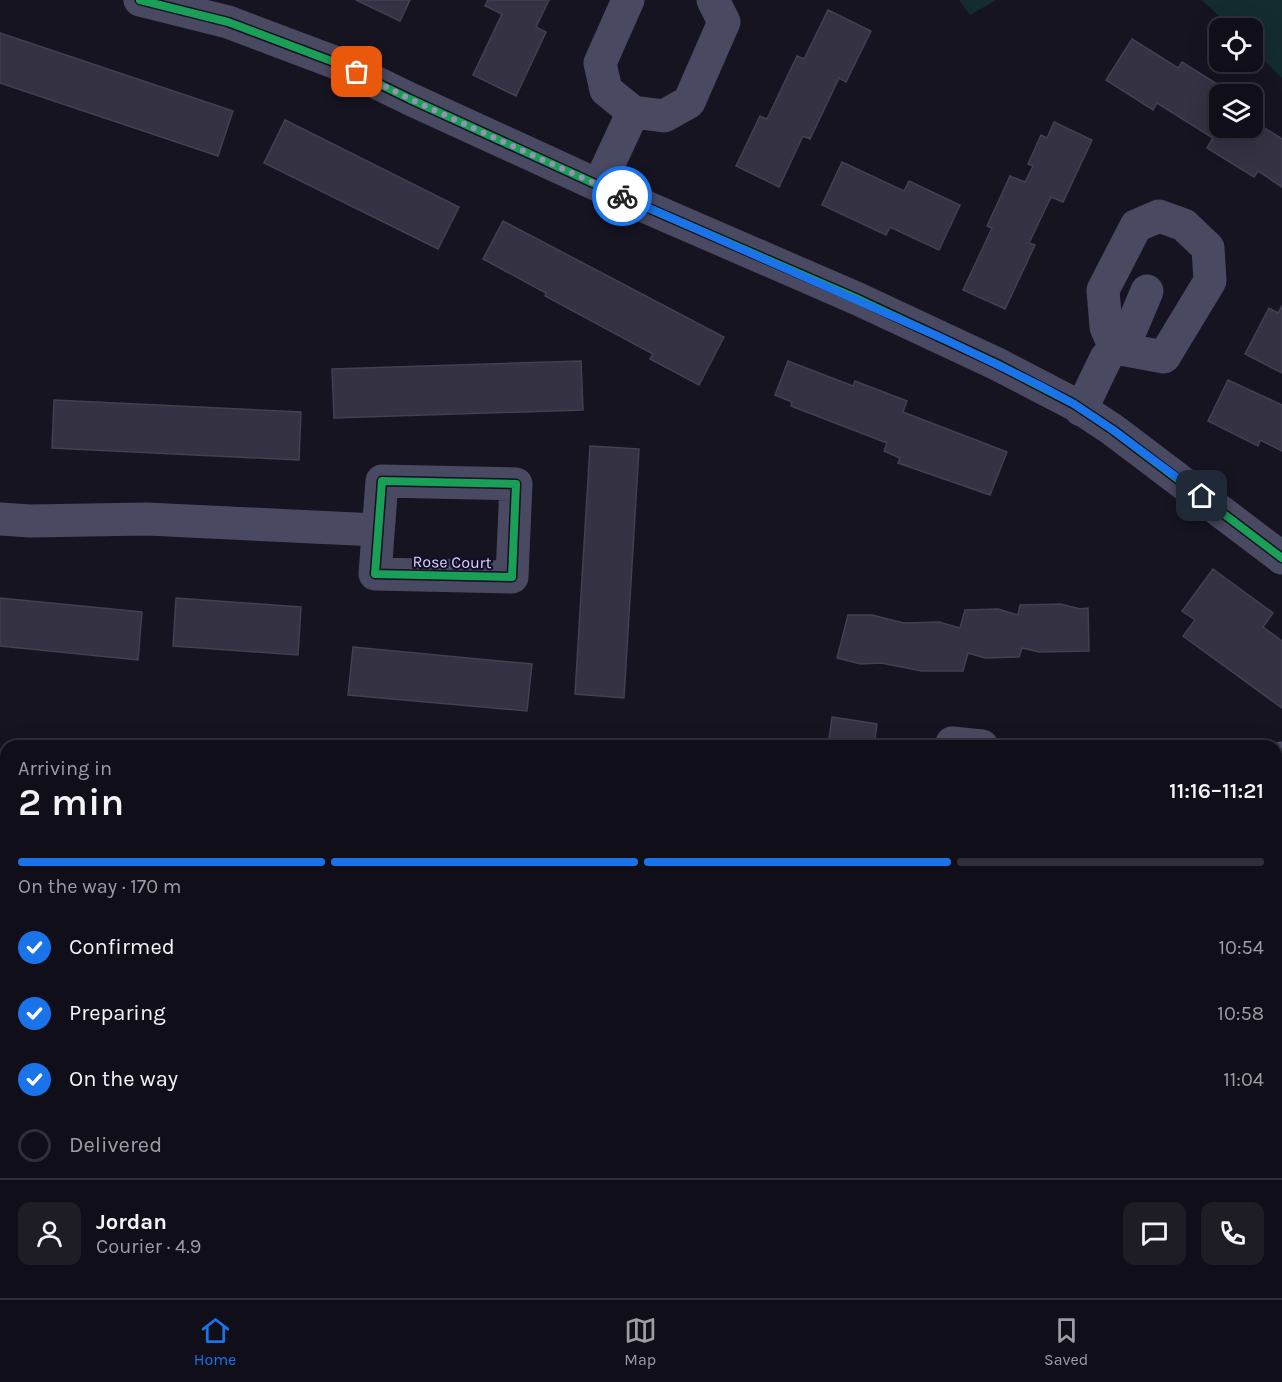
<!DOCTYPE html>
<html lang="en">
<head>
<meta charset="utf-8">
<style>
  :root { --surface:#100f19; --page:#1e1d26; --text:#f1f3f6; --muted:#9c9ca2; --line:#302f38; --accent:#1a73e8 }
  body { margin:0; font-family:Karla,sans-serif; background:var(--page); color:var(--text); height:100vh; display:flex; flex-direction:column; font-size:22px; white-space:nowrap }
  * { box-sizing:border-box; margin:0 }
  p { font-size:20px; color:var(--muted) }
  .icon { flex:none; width:33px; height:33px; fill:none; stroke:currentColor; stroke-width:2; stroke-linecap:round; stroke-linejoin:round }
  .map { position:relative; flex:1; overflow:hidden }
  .side { position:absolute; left:0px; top:740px; width:1282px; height:560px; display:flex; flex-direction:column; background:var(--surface); border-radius:18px 18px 0 0; box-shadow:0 6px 24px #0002,0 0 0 2px var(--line) }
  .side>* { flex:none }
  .controls { position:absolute; left:1209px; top:18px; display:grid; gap:12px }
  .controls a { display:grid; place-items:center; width:54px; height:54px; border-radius:12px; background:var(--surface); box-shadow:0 6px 24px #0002,0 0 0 2px var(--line); font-size:30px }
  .pin { position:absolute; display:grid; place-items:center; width:51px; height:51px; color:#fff; margin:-26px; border-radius:12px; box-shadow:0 3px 9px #0006 }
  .courier { position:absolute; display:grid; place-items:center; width:60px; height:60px; margin:-30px; border:4px solid #1a73e8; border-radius:50%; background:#fff; color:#222; box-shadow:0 2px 8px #0007 }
  .head em { font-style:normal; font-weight:600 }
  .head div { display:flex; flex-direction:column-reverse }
  .head { display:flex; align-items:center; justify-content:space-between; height:102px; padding:0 18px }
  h1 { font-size:39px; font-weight:600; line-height:45px }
  .bar { display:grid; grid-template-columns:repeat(4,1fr); gap:9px 6px; align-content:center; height:72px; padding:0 18px }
  .bar i { height:8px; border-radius:4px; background:var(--line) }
  .bar .current { background:var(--accent) }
  .bar p { grid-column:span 4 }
  .line { display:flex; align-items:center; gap:15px; padding:0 18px; border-top:2px solid var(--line) }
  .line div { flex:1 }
  .round { display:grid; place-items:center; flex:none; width:63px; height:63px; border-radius:12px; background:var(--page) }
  ol { padding:0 18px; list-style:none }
  li { display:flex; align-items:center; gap:18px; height:66px }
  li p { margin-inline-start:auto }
  li .icon { padding:6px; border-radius:50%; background:var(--accent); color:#fff; stroke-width:4 }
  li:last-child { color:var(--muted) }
  li i { width:33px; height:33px; border:3px solid var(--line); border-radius:50% }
  .tab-bar { display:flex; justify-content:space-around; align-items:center; height:84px; border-top:2px solid var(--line); background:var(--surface); font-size:16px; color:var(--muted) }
  .tab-bar a { display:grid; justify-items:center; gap:3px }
  .tab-bar .current { color:var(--accent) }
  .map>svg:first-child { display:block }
</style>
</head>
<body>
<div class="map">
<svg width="1282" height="1298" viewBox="0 0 1282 1298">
  <rect width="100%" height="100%" fill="#161421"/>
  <g fill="#132c2d">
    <polygon points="959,0 996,0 970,15"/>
    <polygon points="1202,0 1282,0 1282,78 1253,49 1252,28 1231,28"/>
    <polygon points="3,821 6,821 6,1293 615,1293 614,1298 1,1298"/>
  </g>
  <g fill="#343243" stroke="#433f54" stroke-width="1.5">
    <polygon points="356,0 410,0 400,21"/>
    <polygon points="488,0 549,0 536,27 546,32 516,96 473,75 502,14 485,6"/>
    <polygon points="828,10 871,31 846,82 839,78 810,139 803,136 779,187 736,166 760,116 767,119 797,56 804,59"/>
    <polygon points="0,33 233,111 218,156 0,83"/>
    <polygon points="1132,39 1178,68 1182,62 1222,87 1220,91 1226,94 1220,94 1220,128 1252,128 1252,120 1282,139 1282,187 1258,171 1254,177 1207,148 1213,138 1157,103 1153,110 1106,80"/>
    <polygon points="285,120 459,207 438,249 264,163"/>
    <polygon points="1054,122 1092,140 1063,202 1051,197 1029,243 1035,245 1005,309 963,290 992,228 987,226 1010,176 1025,182 1033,166 1028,164 1041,135 1047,138"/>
    <polygon points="842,162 904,191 909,181 960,205 939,250 890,227 886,235 822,205"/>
    <polygon points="503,221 724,337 699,385 650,359 653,354 545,296 546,293 483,259"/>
    <polygon points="1282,306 1282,373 1245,354 1269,308 1278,313"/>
    <polygon points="581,361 583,410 334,418 332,369"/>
    <polygon points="788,361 853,386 855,381 907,401 903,412 1007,452 990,495 898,463 900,458 884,451 887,443 791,406 792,402 775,395"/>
    <polygon points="1228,380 1282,405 1282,451 1260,440 1258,446 1208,421"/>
    <polygon points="54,400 301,412 299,460 52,448"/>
    <polygon points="590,446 639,449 624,698 575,694"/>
    <polygon points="1213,569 1273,613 1263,627 1282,641 1282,708 1183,636 1195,620 1182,611"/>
    <polygon points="0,598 142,612 138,660 0,646"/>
    <polygon points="176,598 301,607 298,655 173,646"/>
    <polygon points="1061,604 1080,609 1088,608 1089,651 1039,652 1022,648 1019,657 985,658 968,653 963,671 922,671 881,663 861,664 837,658 848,615 872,615 904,623 939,622 960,628 965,610 998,609 1018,615 1020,605"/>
    <polygon points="353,647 532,664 527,711 348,695"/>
    <polygon points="832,717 877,724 874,746 828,746"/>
    <rect x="1276" y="821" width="6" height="53"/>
    <rect x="1276" y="1116" width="6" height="51"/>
    <polygon points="663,1293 712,1293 712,1298 660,1298 660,1295 663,1295"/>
    <polygon points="1121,1293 1173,1295 1173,1293 1257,1293 1282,1295 1282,1298 1120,1298"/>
  </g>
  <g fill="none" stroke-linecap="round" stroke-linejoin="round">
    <g stroke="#4a4962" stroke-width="33">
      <polyline points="140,0 228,22 334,62 410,99 639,204 858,299 997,364 1074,404 1113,430 1282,558"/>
      <polyline points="628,0 600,63 606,90 633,112 664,116 689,102 724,22 713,0"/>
      <polyline points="599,185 633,112"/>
      <polygon points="1159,216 1184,225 1208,248 1210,281 1164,357 1115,348 1106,327 1103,290 1136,226"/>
      <polyline points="1081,410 1106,358 1115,348 1126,341 1147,291"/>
      <polygon points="382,481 516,484 512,577 375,574"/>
      <polyline points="0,519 30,521 147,519 377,530"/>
      <polyline points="952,746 952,743 982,746"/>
      <polyline points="1276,759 1282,758"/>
      <polyline points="1276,1247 1282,1247"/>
      <polyline points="785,1298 785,1293"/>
      <polyline points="920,1298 920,1293"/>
    </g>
    <defs>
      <g id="cycleway">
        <polyline points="140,0 228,22 334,62 410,99 639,204 858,299 997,364 1074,404 1113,430 1282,558"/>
        <polygon points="382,481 516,484 512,577 375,574"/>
      </g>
    </defs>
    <use href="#cycleway" stroke="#130f26" stroke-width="11"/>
    <use href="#cycleway" stroke="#1a9f57" stroke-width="8"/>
  </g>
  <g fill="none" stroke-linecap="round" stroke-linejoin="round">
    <polyline stroke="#9591b1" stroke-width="6" stroke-dasharray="0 10.8" points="357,72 410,99 622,196"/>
    <polyline stroke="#1a73e8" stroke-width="8" points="622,196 944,339 1039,385 1074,404 1113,430 1202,496"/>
  </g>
  <g text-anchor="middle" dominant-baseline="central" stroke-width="4.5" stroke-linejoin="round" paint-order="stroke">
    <g font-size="16" fill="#d9d4ff" stroke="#130f26">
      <text transform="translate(452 562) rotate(1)">Rose Court</text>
    </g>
  </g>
</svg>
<div class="controls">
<a><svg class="icon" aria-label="locate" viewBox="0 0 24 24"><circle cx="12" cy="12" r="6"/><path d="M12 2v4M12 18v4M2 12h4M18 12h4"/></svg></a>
<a><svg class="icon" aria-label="layers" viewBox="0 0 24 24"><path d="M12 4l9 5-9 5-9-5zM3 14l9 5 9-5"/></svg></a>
</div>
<div class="pin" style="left:357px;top:72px;background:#ea580c"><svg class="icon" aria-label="bag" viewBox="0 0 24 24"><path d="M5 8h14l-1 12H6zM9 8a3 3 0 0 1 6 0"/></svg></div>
<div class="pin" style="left:1202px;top:496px;background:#1f2937"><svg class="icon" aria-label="home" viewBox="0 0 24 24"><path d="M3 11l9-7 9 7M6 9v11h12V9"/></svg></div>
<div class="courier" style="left:622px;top:196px"><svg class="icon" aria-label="bike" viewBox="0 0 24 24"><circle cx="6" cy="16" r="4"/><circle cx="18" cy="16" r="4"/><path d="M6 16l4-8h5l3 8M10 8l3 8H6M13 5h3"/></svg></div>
<section class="side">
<div class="head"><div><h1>2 min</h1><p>Arriving in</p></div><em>11:16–11:21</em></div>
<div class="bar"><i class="current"></i><i class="current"></i><i class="current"></i><i></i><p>On the way · 170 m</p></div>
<ol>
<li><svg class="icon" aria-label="check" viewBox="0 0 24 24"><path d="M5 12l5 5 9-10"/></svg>Confirmed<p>10:54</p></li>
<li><svg class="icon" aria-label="check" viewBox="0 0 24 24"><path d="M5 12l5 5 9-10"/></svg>Preparing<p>10:58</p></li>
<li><svg class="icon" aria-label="check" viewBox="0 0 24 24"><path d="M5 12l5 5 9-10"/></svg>On the way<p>11:04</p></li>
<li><i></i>Delivered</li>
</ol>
<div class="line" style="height:108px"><a class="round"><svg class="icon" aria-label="person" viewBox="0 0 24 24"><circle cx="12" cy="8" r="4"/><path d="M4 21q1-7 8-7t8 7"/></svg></a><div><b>Jordan</b><p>Courier · 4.9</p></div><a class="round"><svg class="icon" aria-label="chat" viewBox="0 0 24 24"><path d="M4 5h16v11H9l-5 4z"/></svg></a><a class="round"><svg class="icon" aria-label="phone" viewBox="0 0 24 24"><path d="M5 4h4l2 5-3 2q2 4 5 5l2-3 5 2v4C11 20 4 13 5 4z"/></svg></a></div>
</section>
</div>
<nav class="tab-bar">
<a class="current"><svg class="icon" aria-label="home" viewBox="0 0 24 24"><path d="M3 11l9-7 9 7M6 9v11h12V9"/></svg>Home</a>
<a><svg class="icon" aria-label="map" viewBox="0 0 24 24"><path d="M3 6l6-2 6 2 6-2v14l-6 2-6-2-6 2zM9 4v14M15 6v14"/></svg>Map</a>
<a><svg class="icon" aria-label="saved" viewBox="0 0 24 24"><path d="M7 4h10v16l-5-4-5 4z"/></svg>Saved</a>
</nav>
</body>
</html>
